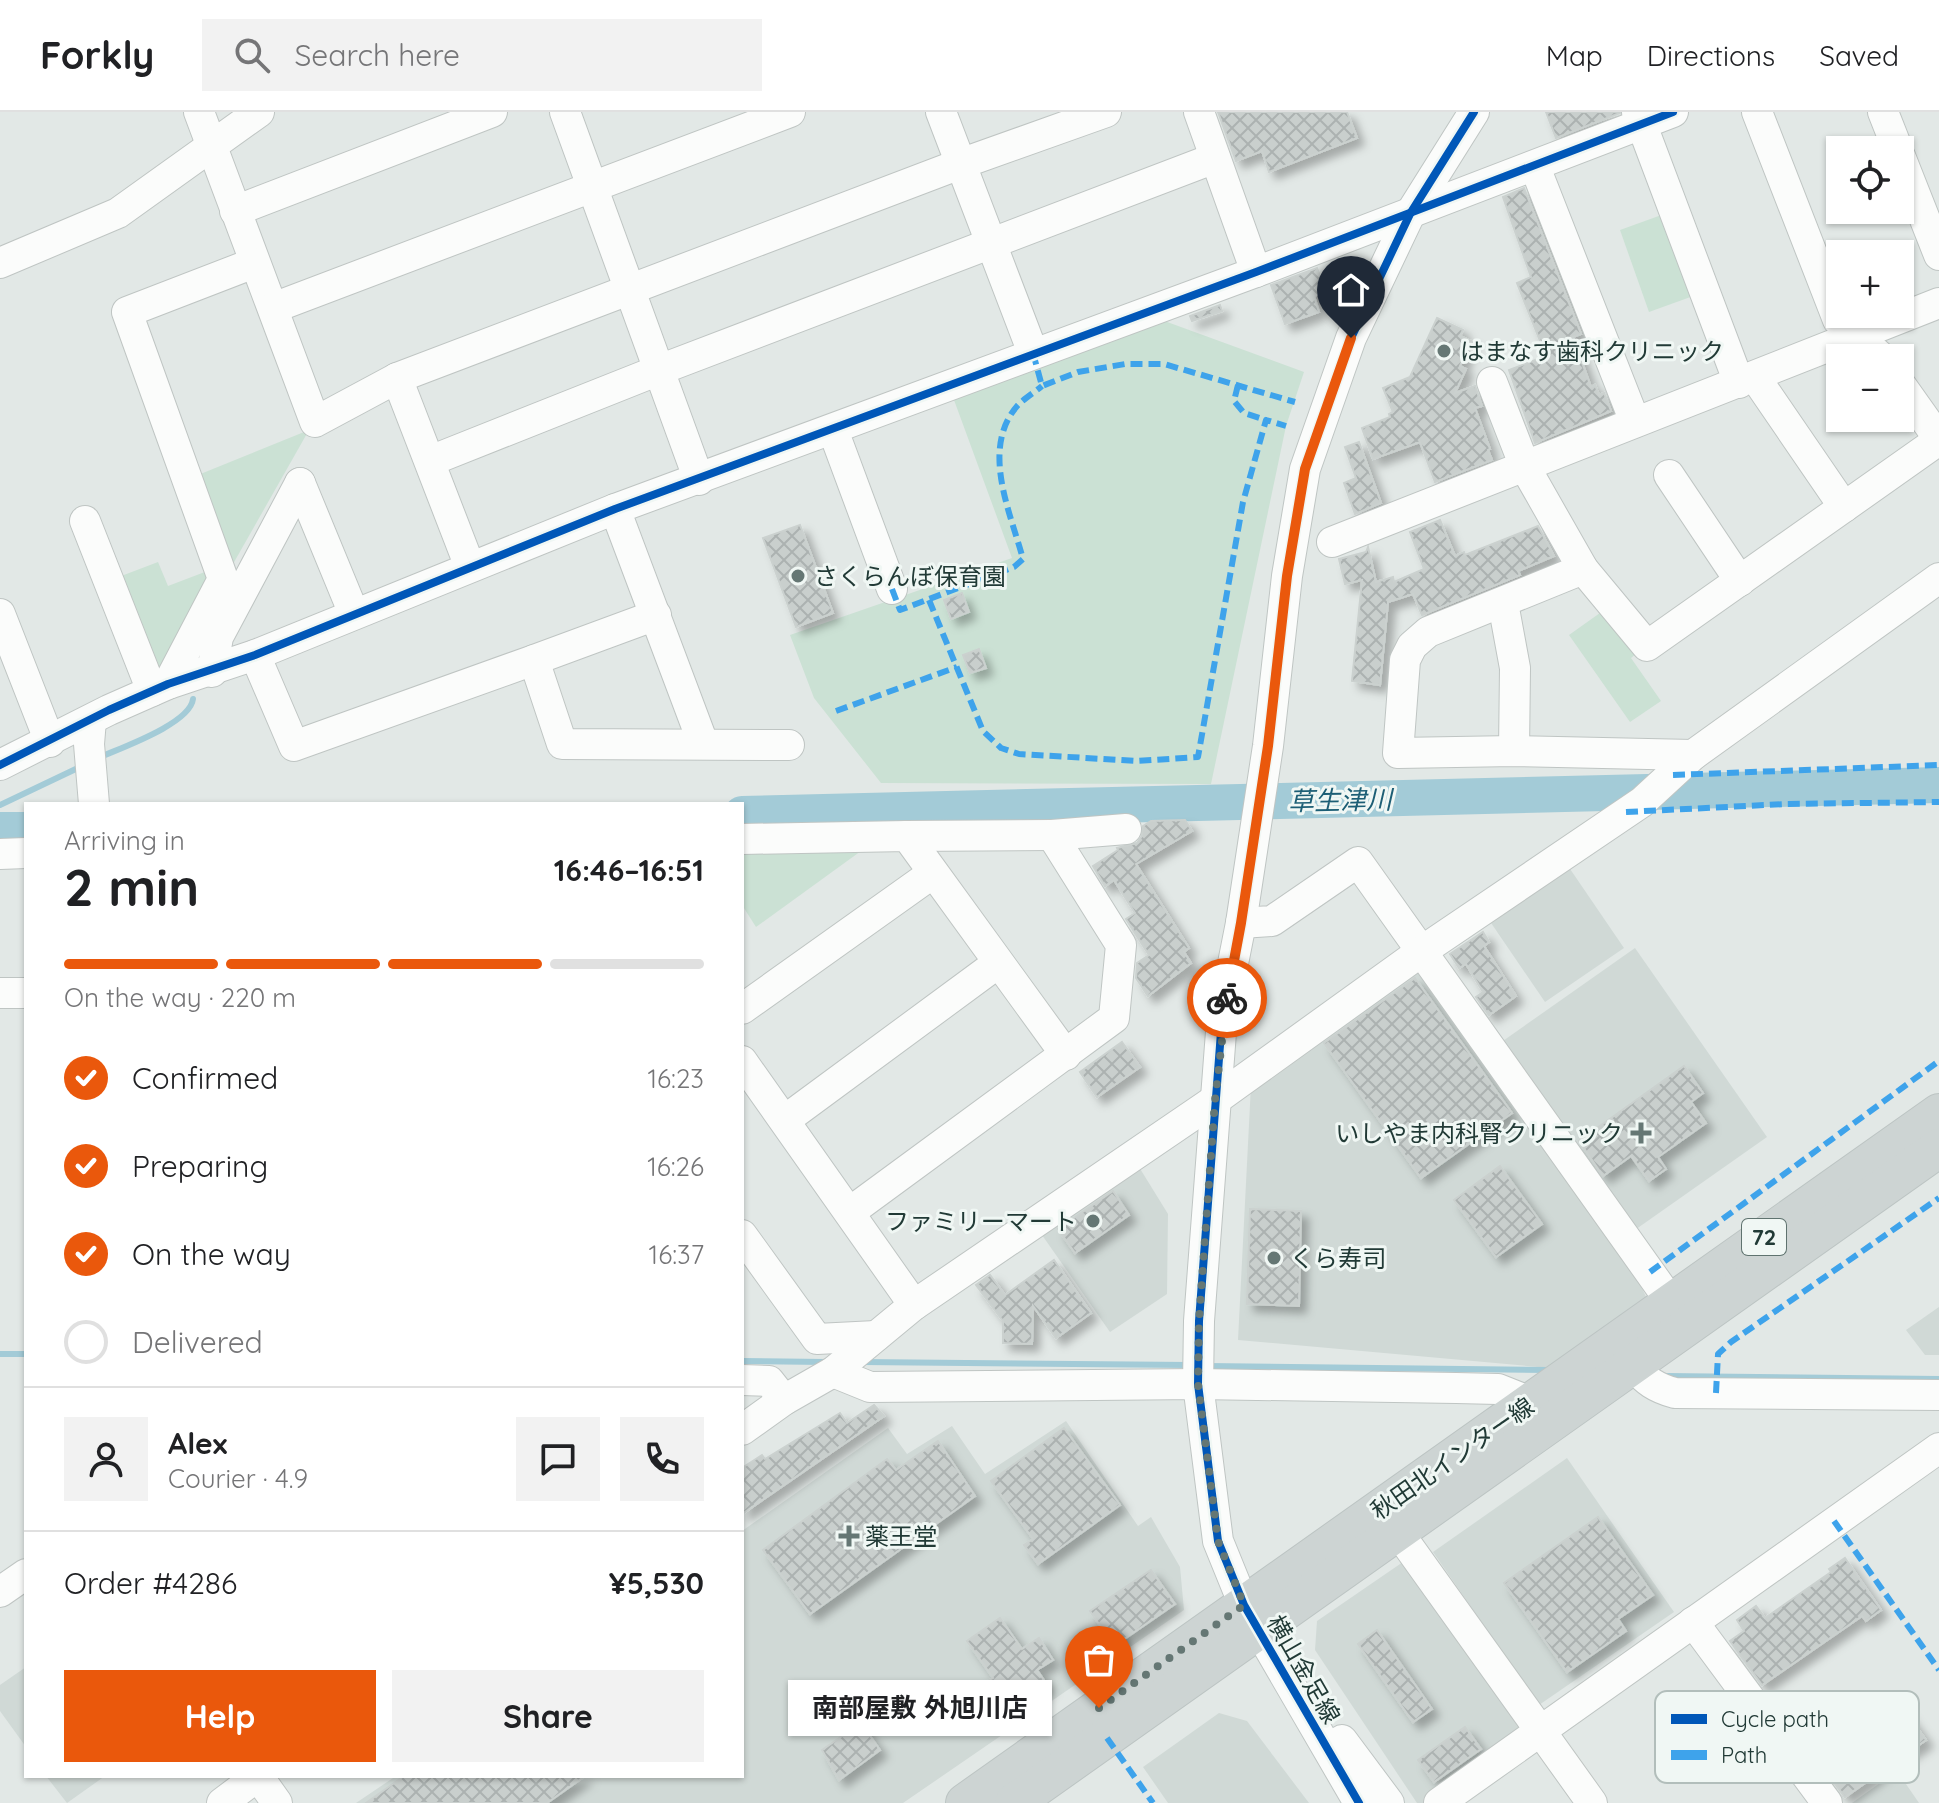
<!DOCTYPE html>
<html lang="en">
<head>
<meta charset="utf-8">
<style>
  :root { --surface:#fff; --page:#f2f2f2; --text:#202124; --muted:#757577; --line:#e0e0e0; --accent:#ea580c }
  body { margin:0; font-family:Quicksand,"Noto Sans JP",sans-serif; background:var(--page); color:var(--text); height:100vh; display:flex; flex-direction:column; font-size:30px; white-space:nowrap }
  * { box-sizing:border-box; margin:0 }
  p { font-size:26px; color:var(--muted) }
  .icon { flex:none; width:44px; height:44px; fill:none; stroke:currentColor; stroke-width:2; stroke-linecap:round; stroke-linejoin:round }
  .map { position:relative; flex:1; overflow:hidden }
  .sheet { position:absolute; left:24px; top:690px; width:720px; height:976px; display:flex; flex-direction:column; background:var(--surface); border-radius:0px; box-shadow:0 2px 6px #0004 }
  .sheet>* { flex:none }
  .buttons { position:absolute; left:1826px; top:24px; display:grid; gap:16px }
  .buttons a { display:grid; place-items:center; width:88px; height:88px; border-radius:0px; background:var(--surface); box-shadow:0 2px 6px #0004; font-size:40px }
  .pin { position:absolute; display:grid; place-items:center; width:68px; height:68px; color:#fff; margin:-82px -34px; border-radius:50% 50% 50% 0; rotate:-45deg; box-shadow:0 0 8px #0007 }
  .pin .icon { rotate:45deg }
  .courier { position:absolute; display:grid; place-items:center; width:80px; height:80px; margin:-40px; border:6px solid #ea580c; border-radius:50%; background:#fff; color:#222; box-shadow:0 2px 10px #0007 }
  .bubble { position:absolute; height:56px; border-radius:0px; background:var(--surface); box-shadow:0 2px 6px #0004; font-size:26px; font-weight:700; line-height:56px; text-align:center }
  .headline em { font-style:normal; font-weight:700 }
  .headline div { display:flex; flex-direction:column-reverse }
  .headline { display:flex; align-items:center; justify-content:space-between; height:136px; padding:0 40px }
  h1 { font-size:52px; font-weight:700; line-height:60px }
  .bar { display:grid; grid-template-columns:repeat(4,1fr); gap:12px 8px; align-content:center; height:96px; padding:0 40px }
  .bar i { height:10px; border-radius:6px; background:var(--line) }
  .bar .on { background:var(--accent) }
  .bar p { grid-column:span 4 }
  .line { display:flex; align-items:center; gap:20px; padding:0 40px; border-top:2px solid var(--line) }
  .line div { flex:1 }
  .round { display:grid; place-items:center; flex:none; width:84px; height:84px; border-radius:0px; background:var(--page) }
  ol { padding:0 40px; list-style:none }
  li { display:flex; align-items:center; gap:24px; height:88px }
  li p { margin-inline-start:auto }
  li .icon { padding:8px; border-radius:50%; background:var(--accent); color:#fff; stroke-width:4 }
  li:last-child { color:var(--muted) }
  li i { width:44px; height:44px; border:4px solid var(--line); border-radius:50% }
  .primary-button { display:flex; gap:16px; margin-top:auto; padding:16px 40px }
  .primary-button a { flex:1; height:92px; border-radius:0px; background:var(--accent); color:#fff; font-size:32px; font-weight:700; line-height:92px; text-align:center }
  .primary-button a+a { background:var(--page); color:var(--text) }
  header { display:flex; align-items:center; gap:48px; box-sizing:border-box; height:112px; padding:0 40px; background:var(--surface); border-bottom:2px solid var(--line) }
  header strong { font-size:38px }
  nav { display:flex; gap:44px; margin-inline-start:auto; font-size:28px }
  .search { width:560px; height:72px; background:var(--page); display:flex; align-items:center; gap:20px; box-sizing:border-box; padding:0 28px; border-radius:0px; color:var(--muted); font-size:30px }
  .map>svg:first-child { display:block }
</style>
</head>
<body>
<header>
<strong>Forkly</strong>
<div class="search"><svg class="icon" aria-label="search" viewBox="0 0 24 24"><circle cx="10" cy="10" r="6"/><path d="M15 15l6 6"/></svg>Search here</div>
<nav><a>Map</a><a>Directions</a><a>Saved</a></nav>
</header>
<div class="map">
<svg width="1939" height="1691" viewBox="0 0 1939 1691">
  <defs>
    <pattern id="building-cross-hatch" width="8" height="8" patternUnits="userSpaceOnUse" patternTransform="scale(2)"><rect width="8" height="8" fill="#c9cfcd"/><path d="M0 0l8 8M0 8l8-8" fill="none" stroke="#acb2b1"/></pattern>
    <filter id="shadow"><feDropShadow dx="7" dy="7" stdDeviation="4" flood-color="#0004"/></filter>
  </defs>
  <rect width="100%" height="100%" fill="#e2e8e6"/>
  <g fill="#d0d9d6">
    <polygon points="1566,751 1624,836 1545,890 1487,805"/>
    <polygon points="1635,836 1767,1025 1632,1120 1500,931"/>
    <polygon points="1419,852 1628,1147 1648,1189 1550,1256 1238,1228 1251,973"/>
    <polygon points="1139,1055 1168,1102 1167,1182 1110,1220 1042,1123"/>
    <polygon points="1939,1195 1939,1243 1925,1243 1906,1218"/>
    <polygon points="1066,1309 1138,1414 1151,1405 1180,1455 1184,1498 903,1691 356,1691 396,1664 742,1664 742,1419 888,1316 907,1342 952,1314 985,1362"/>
    <polygon points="1567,1346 1674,1500 1539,1593 1433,1440"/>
    <polygon points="1403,1450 1531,1615 1427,1691 1417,1691 1315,1538 1317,1509"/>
    <polygon points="26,1555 26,1635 0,1599 0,1573"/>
    <polygon points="1219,1601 1247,1609 1309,1691 1168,1691 1143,1655"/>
    <polygon points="1897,1659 1919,1691 1852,1691"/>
    <polygon points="46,1664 105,1664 67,1691"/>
  </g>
  <g fill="#cbe1d4">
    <polygon points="1667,101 1696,183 1649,200 1620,118"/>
    <polygon points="1159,207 1304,260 1286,314 1211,672 881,671 814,586 790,523 1012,446 954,288"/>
    <polygon points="309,318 229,459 198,363"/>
    <polygon points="158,450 168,474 210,458 212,469 163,557 149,551 116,466"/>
    <polygon points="1607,496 1638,540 1631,546 1661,589 1630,610 1569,523"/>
    <polygon points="742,737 861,739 756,815 742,793"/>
  </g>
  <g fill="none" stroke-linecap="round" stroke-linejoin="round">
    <g stroke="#a3cbd7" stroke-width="6">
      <path d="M98,646C120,636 190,612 193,587"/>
      <polyline points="0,693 80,655"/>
      <polyline points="0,1242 26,1242"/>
      <polyline points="742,1249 826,1250"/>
      <polyline points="862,1250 1190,1253"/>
      <polyline points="1206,1254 1550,1258"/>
      <polyline points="1665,1264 1939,1267"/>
    </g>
    <g stroke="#a3cbd7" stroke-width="36">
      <polyline points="742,702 1939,673"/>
      <polyline points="0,718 26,718"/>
    </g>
  </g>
  <g fill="url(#building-cross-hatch)" stroke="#cbd1cf" stroke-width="2" filter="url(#shadow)">
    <polygon points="1218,0 1347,0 1357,26 1269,60 1262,39 1236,49"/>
    <polygon points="1546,0 1619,0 1620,1 1556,26"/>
    <polygon points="1524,76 1581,222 1573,225 1591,275 1595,273 1599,283 1604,281 1611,299 1535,331 1509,258 1546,244 1517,171 1531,165 1503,85"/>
    <polygon points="1317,156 1326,179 1314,184 1319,200 1285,212 1271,173"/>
    <polygon points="1220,193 1222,199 1192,209 1190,204"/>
    <polygon points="1437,206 1463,218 1460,224 1471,229 1460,254 1466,257 1455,281 1475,274 1482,294 1475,296 1490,337 1488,338 1492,348 1435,370 1420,330 1373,347 1362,316 1390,305 1389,302 1393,300 1383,276 1410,265"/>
    <polygon points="1359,330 1381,391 1355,402 1344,371 1356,366 1345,335"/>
    <polygon points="1440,408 1455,444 1464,440 1465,443 1538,414 1554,444 1518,459 1520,463 1422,503 1413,482 1388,490 1380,573 1352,569 1362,468 1345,472 1339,447 1366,440 1368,435 1376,470 1393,465 1394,470 1424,457 1410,420"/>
    <polygon points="800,413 833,501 796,515 763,426"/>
    <polygon points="962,481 969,500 951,507 944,488"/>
    <polygon points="979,537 986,556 970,561 963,543"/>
    <polygon points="1185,708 1192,719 1136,752 1189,836 1184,840 1191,851 1148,884 1136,866 1137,851 1149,843 1126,807 1135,801 1114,768 1105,774 1093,754 1118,738 1117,736 1137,731 1142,724 1143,714 1151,709"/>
    <polygon points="1483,820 1489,830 1484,834 1516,884 1489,903 1476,885 1483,880 1466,852 1459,856 1450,842"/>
    <polygon points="1415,866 1512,1001 1421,1066 1324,931"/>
    <polygon points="1122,930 1140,955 1097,985 1080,960"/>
    <polygon points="1684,954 1703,981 1691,990 1706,1011 1658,1045 1666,1057 1649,1069 1631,1044 1603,1064 1579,1029"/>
    <polygon points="1500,1054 1542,1112 1496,1145 1454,1088"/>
    <polygon points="1113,1079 1129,1103 1075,1141 1058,1117"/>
    <polygon points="1250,1097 1301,1099 1299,1194 1247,1192"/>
    <polygon points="1054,1148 1091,1201 1056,1226 1033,1194 1032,1232 1003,1231 1003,1209 976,1173 990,1163 1005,1183"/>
    <polygon points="874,1293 884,1304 742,1402 742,1356 762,1343 765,1347 840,1301 847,1311"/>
    <polygon points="1064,1316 1120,1393 1038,1452 1024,1433 1033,1427 991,1369"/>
    <polygon points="938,1329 975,1384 810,1502 763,1438 887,1347 896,1358"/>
    <polygon points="1598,1405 1653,1483 1618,1507 1626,1519 1567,1560 1504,1471"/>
    <polygon points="1845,1446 1881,1498 1866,1509 1862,1504 1762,1573 1730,1529 1744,1519 1737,1508 1756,1494 1765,1506 1831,1460 1829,1457"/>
    <polygon points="1151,1458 1175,1492 1114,1534 1090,1499"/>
    <polygon points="1000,1506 1022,1537 1039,1526 1053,1548 1037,1558 1048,1574 1006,1604 995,1588 1000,1585 988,1569 993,1566 967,1529"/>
    <polygon points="1377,1518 1432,1597 1413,1610 1358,1532"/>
    <polygon points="1896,1587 1926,1628 1845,1685 1794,1617 1833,1589 1853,1618"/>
    <polygon points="861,1611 880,1638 839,1668 822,1638"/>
    <polygon points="1465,1615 1481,1637 1434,1670 1418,1648"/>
    <polygon points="404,1664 585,1664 547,1691 366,1691"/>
  </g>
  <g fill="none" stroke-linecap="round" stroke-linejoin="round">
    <defs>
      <g id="minor">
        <polyline points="199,0 315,310 397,266 960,52 1106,0"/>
        <polyline points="565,0 699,368"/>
        <polyline points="941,0 1033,241"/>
        <polyline points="1199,0 1256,160"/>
        <polyline points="1637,0 1739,271"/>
        <polyline points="1757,0 1838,208 1882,246"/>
        <polyline points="1883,0 1898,38"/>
        <polyline points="1900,44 1939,143"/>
        <polyline points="1535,55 1635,310"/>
        <polyline points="235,99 492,0"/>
        <polyline points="0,151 118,101 259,0"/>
        <polyline points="273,196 790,0"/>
        <polyline points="1755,265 1844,395"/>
        <polyline points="397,266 470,455"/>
        <polyline points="1492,270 1525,355 1583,457 1647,534 1939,328"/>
        <polyline points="1900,272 1939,327"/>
        <polyline points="833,318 892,477"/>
        <polyline points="430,349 659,258 1215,46"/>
        <polyline points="1669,363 1740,469"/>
        <polyline points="300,371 354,502"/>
        <polyline points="615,397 703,631"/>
        <polyline points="85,409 152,579"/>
        <polyline points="1332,430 1939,191"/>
        <polyline points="1583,457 1428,520 1412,534 1405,548 1398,641 1514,639 1693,643"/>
        <polyline points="1503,491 1515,556 1514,639"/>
        <polyline points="0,502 50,630"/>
        <polyline points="255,543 294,634 534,548 562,632 789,633"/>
        <polyline points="534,548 656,503"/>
        <polyline points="212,560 218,525 300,371"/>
        <polyline points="168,572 223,467 127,200 254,151"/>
        <polyline points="91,608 89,632 94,692"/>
        <polyline points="0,653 109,598 168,572 255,543 615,397 1256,160 1673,0"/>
        <polyline points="907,724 1052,723"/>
        <polyline points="742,727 907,724 1066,943"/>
        <polyline points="0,742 26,741"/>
        <polyline points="1241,811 1272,809 1358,750 1671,1190"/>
        <polyline points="0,881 26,881"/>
        <polyline points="742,897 933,761"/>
        <polyline points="742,949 914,1193"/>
        <polyline points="785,1008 998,851"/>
        <polyline points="850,1100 1114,906 1121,833 1052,723 1126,717"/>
        <polyline points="742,1123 817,1227 876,1224"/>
        <path d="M1633,1254C1646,1269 1656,1276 1675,1281L1939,1283"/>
        <polyline points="833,1260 870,1275 1198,1272 1456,1276 1498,1277 1531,1290"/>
        <polyline points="742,1268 769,1269 784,1288"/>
        <polyline points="742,1318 784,1288 833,1260 914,1193 1215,988 1422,839 1642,690 1693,643 1939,466"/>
        <polyline points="1398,1420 1592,1691"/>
        <polyline points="0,1480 26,1462"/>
        <polyline points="1693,1510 1827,1691"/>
        <polyline points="1342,1628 1389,1691"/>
        <polyline points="258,1664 277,1691"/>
        <polyline points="222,1691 258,1664"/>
        <polyline points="1359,1691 1244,1493 1218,1429 1198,1272 1199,1209 1222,907 1241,811 1268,634 1287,464 1305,357 1351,226 1410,102 1474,0"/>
        <polyline points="1439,1691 1939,1336"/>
      </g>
      <g id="major">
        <polyline points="965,1691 1939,1001"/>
        <polyline points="1014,1691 1939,1036"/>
      </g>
    </defs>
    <use href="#minor" stroke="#bfc5c3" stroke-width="32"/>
    <use href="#major" stroke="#bcc4c3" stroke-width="40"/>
    <use href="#minor" stroke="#fbfcfb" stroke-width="30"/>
    <use href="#major" stroke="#cdd4d3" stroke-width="38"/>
    <g stroke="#3ea3eb" stroke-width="6" stroke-dasharray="12 6" stroke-linecap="butt">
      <polyline points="1033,241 1042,274 1078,260 1125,252 1164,252 1295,290"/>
      <polyline points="1238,273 1234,289 1244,301 1266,308"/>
      <path d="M892,477L900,498L1014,455L1023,447C1010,399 980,336 1018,293C1025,286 1035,280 1042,274"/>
      <polyline points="929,488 983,619 1001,636 1019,642 1137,649 1198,645 1243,390 1266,308 1286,314"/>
      <polyline points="836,599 957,555"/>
      <polyline points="1673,663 1939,653"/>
      <polyline points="1626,700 1786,692 1939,690"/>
      <polyline points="1650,1160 1939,949"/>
      <polyline points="1716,1281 1718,1242 1731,1230 1939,1086"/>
      <polyline points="1834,1409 1939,1558"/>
      <polyline points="1107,1626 1153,1691"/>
    </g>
    <defs>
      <g id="cycleway">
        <polyline points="0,653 109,598 168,572 255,543 615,397 1256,160 1673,0"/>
        <polyline points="1359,1691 1244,1493 1218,1429 1198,1272 1199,1209 1222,907 1241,811 1268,634 1287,464 1305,357 1351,226 1410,102 1474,0"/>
      </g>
    </defs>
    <use href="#cycleway" stroke="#f0f7f4" stroke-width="13"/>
    <use href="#cycleway" stroke="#0057b8" stroke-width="8"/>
  </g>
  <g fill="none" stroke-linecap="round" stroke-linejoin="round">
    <polyline stroke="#657774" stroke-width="8" stroke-dasharray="0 14.4" points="1099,1596 1244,1493 1218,1429 1198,1272 1199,1209 1215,988 1227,886"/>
    <polyline stroke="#ea580c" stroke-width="10" points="1227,886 1241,811 1268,634 1287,464 1305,357 1351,226"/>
  </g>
  <g fill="#657774" stroke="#f0f7f4" stroke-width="3">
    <circle cx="1444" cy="239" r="8"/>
    <circle cx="798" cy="464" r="8"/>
    <path d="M1637 1009h8v8h8v8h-8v8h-8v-8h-8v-8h8z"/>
    <circle cx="1093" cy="1109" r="8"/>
    <circle cx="1274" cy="1146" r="8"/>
    <path d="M845 1412h8v8h8v8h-8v8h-8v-8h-8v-8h8z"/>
  </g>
  <g text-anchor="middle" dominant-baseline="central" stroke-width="6" stroke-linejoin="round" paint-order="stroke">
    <rect fill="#f0f7f4" stroke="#5f736f" stroke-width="2" x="1742" y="1107" width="44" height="36" rx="6"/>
    <g font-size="22" font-weight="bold" fill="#213a36">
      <text x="1764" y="1125">72</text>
    </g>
    <g font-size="24" fill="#213a36" stroke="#f0f7f4" text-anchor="start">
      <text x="1460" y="239">はまなす歯科クリニック</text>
      <text x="814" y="464">さくらんぼ保育園</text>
      <text x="1623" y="1021" text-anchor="end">いしやま内科腎クリニック</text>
      <text x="1077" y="1109" text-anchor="end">ファミリーマート</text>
      <text x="1290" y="1146">くら寿司</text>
      <text x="865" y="1424">薬王堂</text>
    </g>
    <g font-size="24" fill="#213a36" stroke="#f0f7f4">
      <text transform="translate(1452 1346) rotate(-35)">秋田北インター線</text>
      <text transform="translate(1304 1557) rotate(60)">横山金足線</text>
    </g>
    <g font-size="26" font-style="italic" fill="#1c5e75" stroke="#f0f7f4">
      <text transform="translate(1340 688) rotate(-1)">草生津川</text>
    </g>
  </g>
  <rect x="1655" y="1579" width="264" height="92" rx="12" fill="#f0f7f4" stroke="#b2bebb" stroke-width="2"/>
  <rect x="1671" y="1602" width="36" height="10" fill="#0057b8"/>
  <rect x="1671" y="1638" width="36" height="10" fill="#3ea3eb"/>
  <g font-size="22" fill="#213a36">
    <text x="1721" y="1615">Cycle path</text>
    <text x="1721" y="1651">Path</text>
  </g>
</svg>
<div class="buttons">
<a><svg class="icon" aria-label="locate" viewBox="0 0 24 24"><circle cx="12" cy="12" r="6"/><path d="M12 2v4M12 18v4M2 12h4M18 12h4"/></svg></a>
<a>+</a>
<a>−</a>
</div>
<div class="pin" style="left:1099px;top:1596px;background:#ea580c"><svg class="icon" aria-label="bag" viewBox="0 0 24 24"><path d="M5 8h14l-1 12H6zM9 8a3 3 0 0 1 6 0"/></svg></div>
<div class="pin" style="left:1351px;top:226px;background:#1f2937"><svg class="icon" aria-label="home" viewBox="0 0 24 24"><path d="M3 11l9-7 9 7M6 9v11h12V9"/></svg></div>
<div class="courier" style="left:1227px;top:886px"><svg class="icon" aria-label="bike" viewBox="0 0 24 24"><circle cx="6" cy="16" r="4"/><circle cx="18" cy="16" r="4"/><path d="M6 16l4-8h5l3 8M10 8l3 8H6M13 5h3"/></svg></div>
<div class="bubble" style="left:788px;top:1568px;width:264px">南部屋敷 外旭川店</div>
<section class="sheet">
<div class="headline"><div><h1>2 min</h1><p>Arriving in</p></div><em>16:46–16:51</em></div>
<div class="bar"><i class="on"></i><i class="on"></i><i class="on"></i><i></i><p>On the way · 220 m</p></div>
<ol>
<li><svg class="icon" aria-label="check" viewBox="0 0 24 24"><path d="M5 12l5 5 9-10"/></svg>Confirmed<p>16:23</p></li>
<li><svg class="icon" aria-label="check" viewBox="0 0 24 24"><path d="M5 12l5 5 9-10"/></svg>Preparing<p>16:26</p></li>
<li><svg class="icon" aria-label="check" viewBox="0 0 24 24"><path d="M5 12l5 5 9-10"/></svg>On the way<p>16:37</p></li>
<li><i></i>Delivered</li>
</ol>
<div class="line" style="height:144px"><a class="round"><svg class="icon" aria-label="person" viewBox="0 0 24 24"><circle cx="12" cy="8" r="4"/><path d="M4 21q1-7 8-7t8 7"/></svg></a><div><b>Alex</b><p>Courier · 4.9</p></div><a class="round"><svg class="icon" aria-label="chat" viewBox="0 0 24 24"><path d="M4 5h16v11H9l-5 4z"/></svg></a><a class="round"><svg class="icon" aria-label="phone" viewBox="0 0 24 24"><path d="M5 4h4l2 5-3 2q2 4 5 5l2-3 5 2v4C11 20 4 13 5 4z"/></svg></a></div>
<div class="line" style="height:104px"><div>Order #4286</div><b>¥5,530</b></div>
<div class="primary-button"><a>Help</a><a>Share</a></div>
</section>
</div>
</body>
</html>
